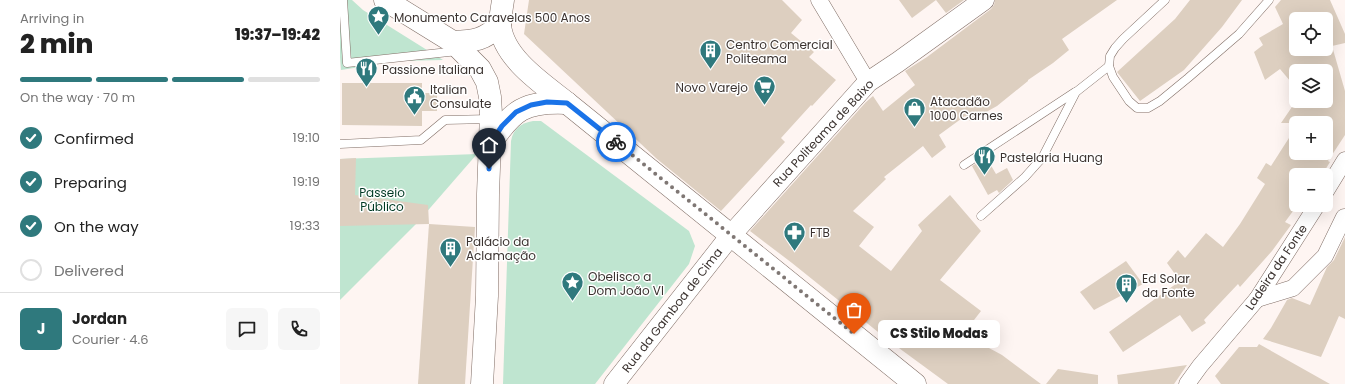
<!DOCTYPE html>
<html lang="en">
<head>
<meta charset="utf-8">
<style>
  :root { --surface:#fff; --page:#f6f6f6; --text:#222; --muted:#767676; --line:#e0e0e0; --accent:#2f797d }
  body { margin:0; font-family:Poppins,sans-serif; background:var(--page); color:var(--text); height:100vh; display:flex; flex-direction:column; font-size:15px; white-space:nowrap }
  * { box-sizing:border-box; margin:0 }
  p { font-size:13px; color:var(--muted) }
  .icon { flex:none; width:22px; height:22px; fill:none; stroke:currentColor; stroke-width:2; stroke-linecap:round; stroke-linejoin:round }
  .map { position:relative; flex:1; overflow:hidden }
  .sheet { display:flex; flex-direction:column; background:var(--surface); width:340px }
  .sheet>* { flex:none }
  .buttons { position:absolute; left:949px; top:12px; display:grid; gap:8px }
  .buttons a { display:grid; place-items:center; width:44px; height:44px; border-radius:6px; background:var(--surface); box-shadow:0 4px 16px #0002; font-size:20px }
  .pin { position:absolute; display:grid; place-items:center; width:34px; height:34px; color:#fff; margin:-41px -17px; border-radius:50% 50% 50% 0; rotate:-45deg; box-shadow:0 0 4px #0007 }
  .pin .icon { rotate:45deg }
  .courier { position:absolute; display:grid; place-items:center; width:40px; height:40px; margin:-20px; border:3px solid #1a73e8; border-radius:50%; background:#fff; color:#222; box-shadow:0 1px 5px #0007 }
  .bubble { position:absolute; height:28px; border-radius:6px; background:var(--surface); box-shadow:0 4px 16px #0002; font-size:13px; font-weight:800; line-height:28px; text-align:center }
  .summary em { font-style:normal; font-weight:800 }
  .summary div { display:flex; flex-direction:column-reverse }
  .summary { display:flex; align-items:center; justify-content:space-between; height:68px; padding:0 20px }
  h1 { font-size:26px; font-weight:800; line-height:30px }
  .bar { display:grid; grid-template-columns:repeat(4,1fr); gap:6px 4px; align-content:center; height:48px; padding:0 20px }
  .bar i { height:5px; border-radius:3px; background:var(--line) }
  .bar .active { background:var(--accent) }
  .bar p { grid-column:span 4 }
  .line { display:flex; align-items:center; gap:10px; padding:0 20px; border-top:1px solid var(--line) }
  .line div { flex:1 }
  .round { display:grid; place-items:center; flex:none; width:42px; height:42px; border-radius:6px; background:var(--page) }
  ol { padding:0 20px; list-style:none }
  li { display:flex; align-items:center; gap:12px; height:44px }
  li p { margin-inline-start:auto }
  li .icon { padding:4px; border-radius:50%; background:var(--accent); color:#fff; stroke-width:4 }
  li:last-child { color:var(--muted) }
  li i { width:22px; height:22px; border:2px solid var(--line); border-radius:50% }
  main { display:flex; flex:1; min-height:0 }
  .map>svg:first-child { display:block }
</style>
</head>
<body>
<main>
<section class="sheet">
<div class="summary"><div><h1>2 min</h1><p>Arriving in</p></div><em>19:37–19:42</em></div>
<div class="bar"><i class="active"></i><i class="active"></i><i class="active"></i><i></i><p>On the way · 70 m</p></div>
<ol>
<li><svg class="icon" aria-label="check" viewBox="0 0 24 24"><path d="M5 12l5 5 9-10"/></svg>Confirmed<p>19:10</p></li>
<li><svg class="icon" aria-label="check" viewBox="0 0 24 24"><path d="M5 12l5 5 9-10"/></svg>Preparing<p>19:19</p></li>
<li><svg class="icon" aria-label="check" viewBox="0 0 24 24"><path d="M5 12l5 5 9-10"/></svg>On the way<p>19:33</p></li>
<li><i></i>Delivered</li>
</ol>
<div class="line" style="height:72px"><b class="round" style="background:var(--accent);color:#fff">J</b><div><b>Jordan</b><p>Courier · 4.6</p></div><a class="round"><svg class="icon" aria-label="chat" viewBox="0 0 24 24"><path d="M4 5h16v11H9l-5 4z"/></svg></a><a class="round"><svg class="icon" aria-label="phone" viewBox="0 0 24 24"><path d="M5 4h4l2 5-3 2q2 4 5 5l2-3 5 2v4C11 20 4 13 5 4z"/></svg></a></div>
</section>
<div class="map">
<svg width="1005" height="384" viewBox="0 0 1005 384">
  <rect width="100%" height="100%" fill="#fef5f2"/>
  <g fill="#bfe5d0">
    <polygon points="0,0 12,0 23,10 103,60 58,61 1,70 0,57"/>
    <path d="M193,121H201L349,231L355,246L349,264L255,384H163L171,141C173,129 181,123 193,121Z"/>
    <polygon points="137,154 77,223 0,300 0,159"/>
  </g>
  <g fill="#ddcfc0" fill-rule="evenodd">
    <polygon points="189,0 442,0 462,20 451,33 474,52 469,57 496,80 472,106 471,105 441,138 445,142 381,211 317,159 184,34"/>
    <polygon points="559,0 624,0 606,13 596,0 572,18"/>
    <polygon points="655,0 777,0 722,39 729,50 713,63 688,80 688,81 657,106 630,121 625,116 599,135 606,147 592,158 583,146 544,177 546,179 513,211 534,227 519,246 551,271 582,231 578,225 610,195 641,231 600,280 641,311 627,329 652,345 649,348 662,355 701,384 608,384 548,340 452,263 410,231 526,102 533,96 543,111 575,85 565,71 587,57 651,9 654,5"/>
    <polygon points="850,0 902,0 882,27 844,70 800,101 777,72 835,19"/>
    <path d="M941,0H990L1005,34V43L992,46L1005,91V135L988,161L990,162L982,175H956V207L945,222L951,225L932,251L900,287L898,284L864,320L866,323L852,332L840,315L783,352L769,332L840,281L827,263L838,250L845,258L866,233L883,247L900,224L925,184L917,178L926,163L931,166L956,127V153H986V123H941L956,101H986V71H956V88L940,69L925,80L914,52L923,45L919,38L943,24L935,7ZM956,19H986V49H956Z"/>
    <polygon points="2,83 82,83 82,93 97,93 97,111 82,111 82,126 2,125"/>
    <polygon points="646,157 656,174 667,168 673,180 659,193 657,190 648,195 632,166"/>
    <polygon points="16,158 15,195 88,205 89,224 0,226 0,159"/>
    <polygon points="89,224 135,227 125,384 78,384"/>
    <polygon points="1005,237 1005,319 999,316 981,357 923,339 931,328 947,300 952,298 970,305 987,267 994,260"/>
    <polygon points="786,261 803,284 754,310 740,292"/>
    <polygon points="919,344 990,384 881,384 875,376 899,347 917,347"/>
    <polygon points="847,365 834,384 778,384 777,375"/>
    <polygon points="718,369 758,375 758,384 706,384"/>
  </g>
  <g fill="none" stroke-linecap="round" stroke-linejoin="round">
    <defs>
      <g id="service">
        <polyline points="3,0 7,63 118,51"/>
        <polyline points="825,0 783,39 775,48 770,56 769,66 773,77 789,101 797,108 808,108 820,101 848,78 899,34 929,0"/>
        <polyline points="0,144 81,140 105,120 150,119"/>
        <polyline points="624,165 735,92"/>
        <polyline points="641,216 685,177 702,158 736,92 769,66"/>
      </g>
      <g id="minor">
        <polyline points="479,0 528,82"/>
        <polyline points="986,191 1005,160"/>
        <polyline points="917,299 953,288 985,256 1004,217"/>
        <polyline points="847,384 860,366 917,299 977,205"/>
      </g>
      <polyline id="tertiary" points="274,384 391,235 528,82 558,62 644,0"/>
      <g id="secondary">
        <polyline points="45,0 113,42 140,69 147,82 150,97 151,114 148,194 147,296 142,384"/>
        <path d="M163,0C162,8 160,17 160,25C163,58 203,84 227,103L575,384"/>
        <path d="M113,42C135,41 144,40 160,25"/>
        <path d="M150,144C173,110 184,101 227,103"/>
      </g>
    </defs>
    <use href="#service" stroke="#806e66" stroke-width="9"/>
    <use href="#minor" stroke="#806e66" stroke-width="17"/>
    <use href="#tertiary" stroke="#806e66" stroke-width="21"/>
    <use href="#secondary" stroke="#806e66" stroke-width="23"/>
    <use href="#service" stroke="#fff" stroke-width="8"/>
    <use href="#minor" stroke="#fff" stroke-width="16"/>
    <use href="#tertiary" stroke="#fff" stroke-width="20"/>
    <use href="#secondary" stroke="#fff" stroke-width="22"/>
  </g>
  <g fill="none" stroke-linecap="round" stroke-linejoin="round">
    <polyline stroke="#7f7774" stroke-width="4" stroke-dasharray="0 7.2" points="276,142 514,334"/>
    <polyline stroke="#1a73e8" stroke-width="5" points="149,169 150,144 162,126 176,112 191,105 207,102 227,103 276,142"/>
  </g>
  <defs>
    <symbol id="sight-pin" viewBox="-11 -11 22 30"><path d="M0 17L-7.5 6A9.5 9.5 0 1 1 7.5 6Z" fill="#2f797d" stroke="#fff"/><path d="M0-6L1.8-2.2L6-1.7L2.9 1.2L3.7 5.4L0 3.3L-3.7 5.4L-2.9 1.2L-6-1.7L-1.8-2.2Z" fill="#fff"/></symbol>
    <symbol id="building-pin" viewBox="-11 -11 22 30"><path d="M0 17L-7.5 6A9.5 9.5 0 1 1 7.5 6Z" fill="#2f797d" stroke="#fff"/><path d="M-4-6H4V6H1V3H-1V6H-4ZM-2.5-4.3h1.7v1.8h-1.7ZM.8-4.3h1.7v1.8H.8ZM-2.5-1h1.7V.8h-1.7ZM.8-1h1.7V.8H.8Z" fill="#fff"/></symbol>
    <symbol id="restaurant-pin" viewBox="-11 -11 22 30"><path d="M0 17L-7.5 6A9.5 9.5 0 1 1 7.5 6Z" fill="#2f797d" stroke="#fff"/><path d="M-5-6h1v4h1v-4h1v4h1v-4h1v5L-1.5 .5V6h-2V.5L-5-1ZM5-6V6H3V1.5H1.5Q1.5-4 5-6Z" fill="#fff"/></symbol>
    <symbol id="supermarket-pin" viewBox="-11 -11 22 30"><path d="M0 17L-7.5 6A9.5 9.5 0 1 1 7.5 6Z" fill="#2f797d" stroke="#fff"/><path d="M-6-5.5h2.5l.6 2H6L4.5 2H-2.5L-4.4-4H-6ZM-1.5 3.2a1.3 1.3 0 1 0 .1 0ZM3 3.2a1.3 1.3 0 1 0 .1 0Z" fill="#fff"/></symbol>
    <symbol id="civic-pin" viewBox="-11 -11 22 30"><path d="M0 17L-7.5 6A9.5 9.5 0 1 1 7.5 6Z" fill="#2f797d" stroke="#fff"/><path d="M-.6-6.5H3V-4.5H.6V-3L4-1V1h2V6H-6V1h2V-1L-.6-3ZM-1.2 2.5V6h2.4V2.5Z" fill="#fff"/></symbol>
    <symbol id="shop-pin" viewBox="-11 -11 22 30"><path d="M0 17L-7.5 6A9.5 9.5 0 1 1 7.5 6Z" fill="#2f797d" stroke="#fff"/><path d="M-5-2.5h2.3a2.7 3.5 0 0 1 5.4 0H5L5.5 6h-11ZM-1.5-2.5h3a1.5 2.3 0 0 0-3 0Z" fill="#fff"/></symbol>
    <symbol id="pharmacy-pin" viewBox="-11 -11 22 30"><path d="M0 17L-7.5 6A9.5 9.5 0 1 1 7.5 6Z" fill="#2f797d" stroke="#fff"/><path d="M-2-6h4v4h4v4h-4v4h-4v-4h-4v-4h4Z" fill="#fff"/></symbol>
  </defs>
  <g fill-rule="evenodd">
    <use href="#sight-pin" x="26" y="4" width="25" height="34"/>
    <use href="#building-pin" x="358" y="38" width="25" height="34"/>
    <use href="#restaurant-pin" x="14" y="56" width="25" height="34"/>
    <use href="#supermarket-pin" x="412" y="74" width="25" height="34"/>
    <use href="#civic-pin" x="62" y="84" width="25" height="34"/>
    <use href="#shop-pin" x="562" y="96" width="25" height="34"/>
    <use href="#restaurant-pin" x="632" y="144" width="25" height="34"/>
    <use href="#pharmacy-pin" x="442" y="220" width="25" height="34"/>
    <use href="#building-pin" x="98" y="236" width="25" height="34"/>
    <use href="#sight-pin" x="220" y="270" width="25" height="34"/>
    <use href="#building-pin" x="774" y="272" width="25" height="34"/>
  </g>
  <g text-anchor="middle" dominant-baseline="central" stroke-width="3" stroke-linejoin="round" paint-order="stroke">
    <g font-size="12" fill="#3b3330" stroke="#fff" text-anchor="start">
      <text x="54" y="17">Monumento Caravelas 500 Anos</text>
      <text x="386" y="44">Centro Comercial<tspan x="386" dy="14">Politeama</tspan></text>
      <text x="42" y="69">Passione Italiana</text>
      <text x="408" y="87" text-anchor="end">Novo Varejo</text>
      <text x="90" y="89">Italian<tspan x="90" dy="14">Consulate</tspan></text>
      <text x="590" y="101">Atacadão<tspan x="590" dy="14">1000 Carnes</tspan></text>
      <text x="660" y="157">Pastelaria Huang</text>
      <text x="470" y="232">FTB</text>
      <text x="126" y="241">Palácio da<tspan x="126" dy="14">Aclamação</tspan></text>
      <text x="248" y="276">Obelisco a<tspan x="248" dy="14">Dom João VI</tspan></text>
      <text x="802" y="278">Ed Solar<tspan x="802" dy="14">da Fonte</tspan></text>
    </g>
    <g font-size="12" fill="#3b3330" stroke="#fff">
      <text transform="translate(483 133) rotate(-47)">Rua Politeama de Baixo</text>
      <text transform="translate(936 267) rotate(-56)">Ladeira da Fonte</text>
      <text transform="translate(332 310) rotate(-52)">Rua da Gamboa de Cima</text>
    </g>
    <g font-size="12" fill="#003a24" stroke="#fff">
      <text x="42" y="192">Passeio<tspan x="42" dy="14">Público</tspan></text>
    </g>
  </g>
</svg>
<div class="buttons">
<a><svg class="icon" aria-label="locate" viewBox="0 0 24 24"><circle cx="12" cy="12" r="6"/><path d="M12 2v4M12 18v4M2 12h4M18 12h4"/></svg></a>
<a><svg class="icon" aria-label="layers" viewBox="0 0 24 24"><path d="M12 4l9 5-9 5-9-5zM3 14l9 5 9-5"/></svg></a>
<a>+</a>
<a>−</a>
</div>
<div class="pin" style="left:514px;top:334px;background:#ea580c"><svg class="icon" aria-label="bag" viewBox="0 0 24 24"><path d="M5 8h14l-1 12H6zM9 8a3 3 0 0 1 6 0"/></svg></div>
<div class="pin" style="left:149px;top:169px;background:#1f2937"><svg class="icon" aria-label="home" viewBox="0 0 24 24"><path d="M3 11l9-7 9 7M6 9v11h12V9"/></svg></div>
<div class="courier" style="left:276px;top:142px"><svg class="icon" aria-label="bike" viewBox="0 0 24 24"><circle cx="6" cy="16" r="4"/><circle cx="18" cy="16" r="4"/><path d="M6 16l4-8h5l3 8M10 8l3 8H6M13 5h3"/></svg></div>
<div class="bubble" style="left:538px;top:320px;width:122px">CS Stilo Modas</div>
</div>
</main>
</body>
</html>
